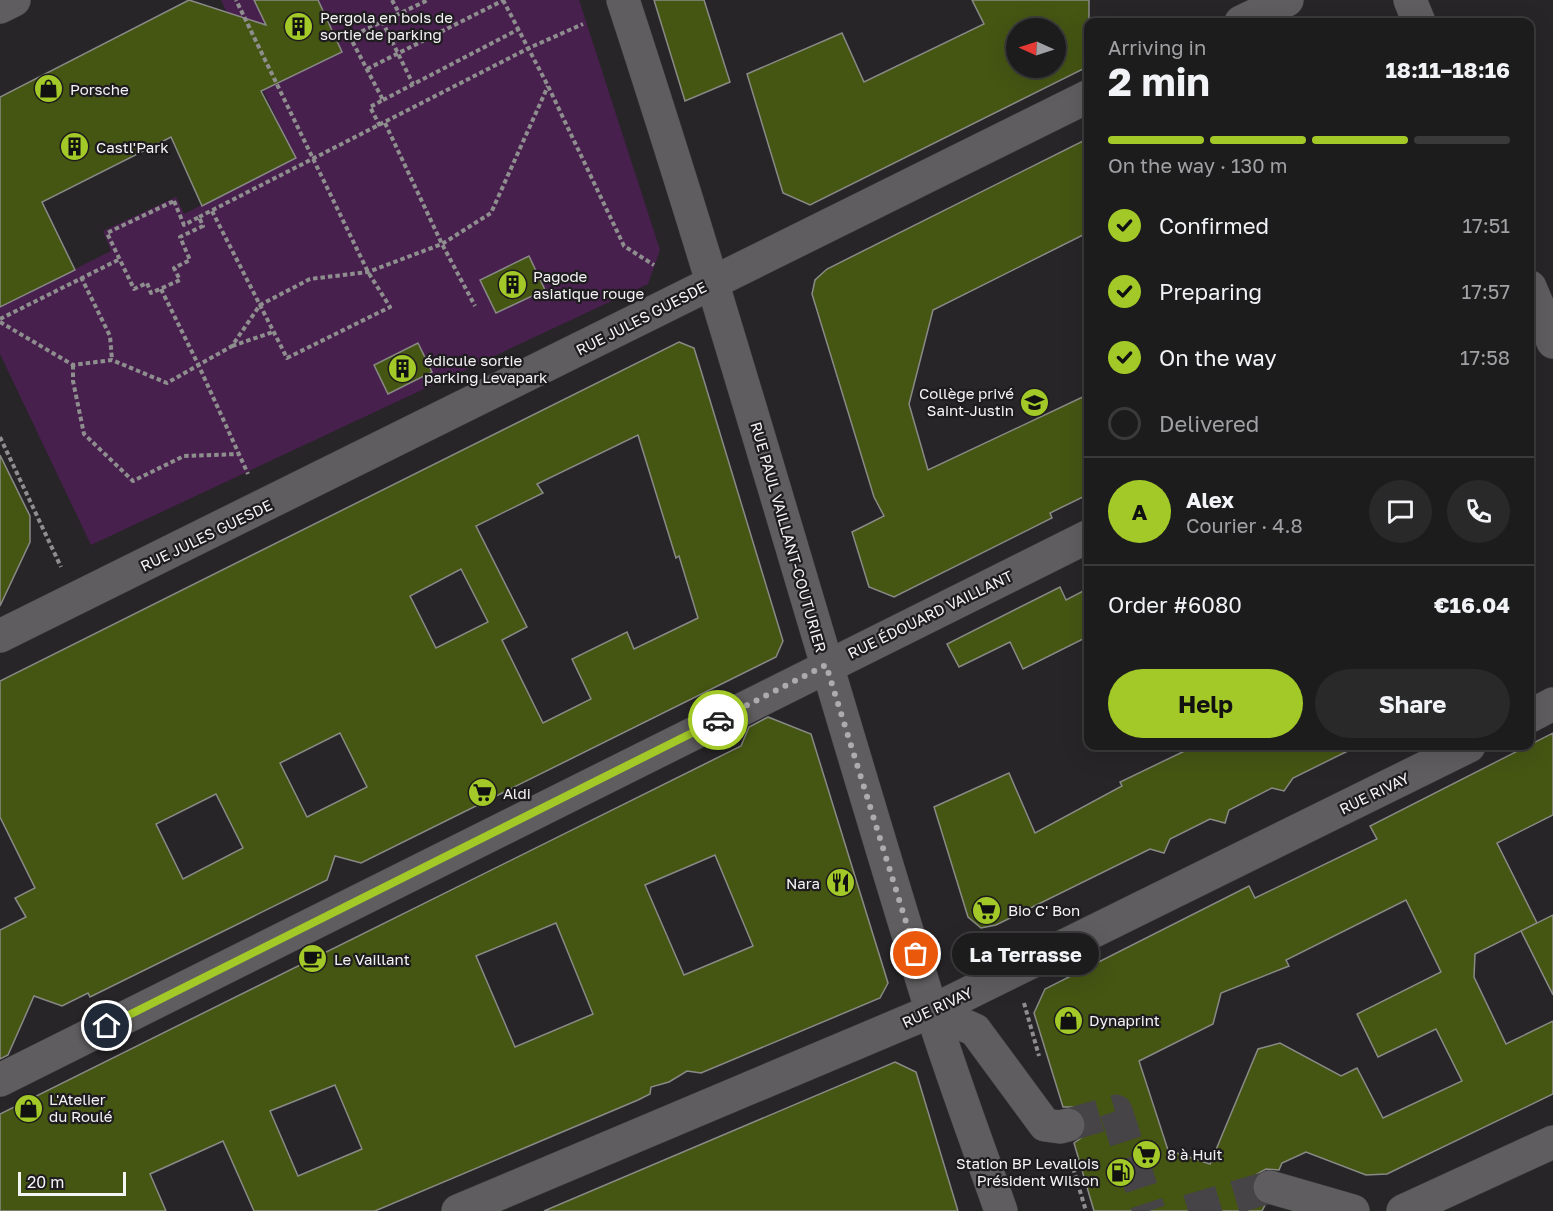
<!DOCTYPE html>
<html lang="en">
<head>
<meta charset="utf-8">
<style>
  :root { --surface:#1d1c1d; --page:#2a292a; --text:#f1f3f6; --muted:#a0a1a4; --line:#3b3a3b; --accent:#a2c928 }
  body { margin:0; font-family:"Golos Text",sans-serif; background:var(--page); color:var(--text); height:100vh; display:flex; flex-direction:column; font-size:22px; white-space:nowrap }
  * { box-sizing:border-box; margin:0 }
  p { font-size:20px; color:var(--muted) }
  .icon { flex:none; width:33px; height:33px; fill:none; stroke:currentColor; stroke-width:2; stroke-linecap:round; stroke-linejoin:round }
  .map { position:relative; flex:1; overflow:hidden }
  .sheet { position:absolute; left:1084px; top:18px; width:450px; height:732px; display:flex; flex-direction:column; background:var(--surface); border-radius:12px; box-shadow:0 6px 24px #0002,0 0 0 2px var(--line) }
  .sheet>* { flex:none }
  .needle { width:39px; rotate:273deg }
  .buttons { position:absolute; left:1006px; top:18px; display:grid; gap:12px }
  .buttons a { display:grid; place-items:center; width:60px; height:60px; border-radius:50%; background:var(--surface); box-shadow:0 6px 24px #0002,0 0 0 2px var(--line); font-size:30px }
  .scale { position:absolute; left:18px; bottom:15px; width:108px; box-sizing:border-box; padding-left:6px; border:3px solid #f5f4f5; border-top:0; font-size:16px; line-height:21px; white-space:nowrap; color:#f5f4f5; -webkit-text-stroke:4px #1e1c1e; paint-order:stroke }
  .pin { position:absolute; display:grid; place-items:center; width:51px; height:51px; color:#fff; margin:-26px; border:3px solid #fff; border-radius:50%; box-shadow:0 2px 6px #0007 }
  .courier { position:absolute; display:grid; place-items:center; width:60px; height:60px; margin:-30px; border:4px solid #a2c928; border-radius:50%; background:#fff; color:#222; box-shadow:0 2px 8px #0007 }
  .bubble { position:absolute; height:42px; border-radius:21px; background:var(--surface); box-shadow:0 6px 24px #0002,0 0 0 2px var(--line); font-size:20px; font-weight:700; line-height:42px; text-align:center }
  .head em { font-style:normal; font-weight:700 }
  .head div { display:flex; flex-direction:column-reverse }
  .head { display:flex; align-items:center; justify-content:space-between; height:102px; padding:0 24px }
  h1 { font-size:39px; font-weight:700; line-height:45px }
  .bar { display:grid; grid-template-columns:repeat(4,1fr); gap:9px 6px; align-content:center; height:72px; padding:0 24px }
  .bar i { height:8px; border-radius:4px; background:var(--line) }
  .bar .selected { background:var(--accent) }
  .bar p { grid-column:span 4 }
  .line { display:flex; align-items:center; gap:15px; padding:0 24px; border-top:2px solid var(--line) }
  .line div { flex:1 }
  .round { display:grid; place-items:center; flex:none; width:63px; height:63px; border-radius:32px; background:var(--page) }
  ol { padding:0 24px; list-style:none }
  li { display:flex; align-items:center; gap:18px; height:66px }
  li p { margin-inline-start:auto }
  li .icon { padding:6px; border-radius:50%; background:var(--accent); color:#111; stroke-width:4 }
  li:last-child { color:var(--muted) }
  li i { width:33px; height:33px; border:3px solid var(--line); border-radius:50% }
  .action { display:flex; gap:12px; margin-top:auto; padding:12px 24px }
  .action a { flex:1; height:69px; border-radius:36px; background:var(--accent); color:#111; font-size:24px; font-weight:700; line-height:69px; text-align:center }
  .action a+a { background:var(--page); color:var(--text) }
  .map>svg:first-child { display:block }
</style>
</head>
<body>
<div class="map">
<svg width="1553" height="1211" viewBox="0 0 1553 1211">
  <rect width="100%" height="100%" fill="#272527"/>
  <polygon fill="#48204e" points="221,0 254,0 292,76 342,52 318,0 579,0 660,250 648,284 91,545 0,354 0,307 111,251 103,231 176,197 184,214 295,158"/>
  <g fill="#455613" stroke="#898a87" stroke-width="1.5" fill-rule="evenodd">
    <polygon points="189,0 266,25 254,0 318,0 342,52 261,91 296,158 202,206 171,137 42,202 75,270 0,307 0,97"/>
    <polygon points="654,0 704,0 730,82 685,101"/>
    <path d="M972,0H1089V66L810,205L783,193L747,74L842,33L864,82L984,24ZM1017,28H1056V68H1017Z"/>
    <polygon points="1089,138 1089,232 933,310 909,404 928,470 1089,394 1089,494 1050,513 1052,518 894,597 869,587 852,532 884,516 874,497 812,294 815,280 827,269"/>
    <polygon points="529,256 545,290 496,313 480,280"/>
    <path d="M679,342L694,348L702,374L783,641L776,657L361,863L335,856L327,880L90,997L88,993L62,1006L34,996L8,1055L0,1059V930L26,917L15,898L35,888L0,817V681ZM638,435L676,558L679,556L698,618L634,649L627,632L572,659L591,699L543,723L502,640L527,627L476,526L543,493L537,484ZM461,569L488,622L436,648L410,596ZM340,733L367,787L307,817L280,763ZM216,794L243,848L183,879L156,824Z"/>
    <polygon points="418,343 432,372 388,394 374,365"/>
    <polygon points="0,455 30,516 30,542 0,606"/>
    <polygon points="1060,587 1066,600 1089,588 1089,636 1023,669 1010,642 959,667 947,644"/>
    <path d="M768,717L811,734L888,983L880,998L701,1073L687,1071L669,1082L651,1087L650,1094L638,1100L375,1211H254L223,1141L150,1174L166,1211H0V1114L741,746L749,727ZM715,855L753,946L684,975L645,885ZM556,923L593,1014L515,1047L476,956ZM335,1085L362,1149L298,1176L270,1111Z"/>
    <path d="M1553,733V815L1497,843L1537,923L1475,954L1474,977L1506,1044L1553,1021V1094L1387,1174L1366,1175L1306,1152L1282,1163L1279,1170L1266,1169L1257,1174L1252,1182V1191L1256,1200L1265,1205L1262,1211H1094L1074,1143L1081,1138L1086,1131V1120L1081,1112L1074,1107H1063L1034,1013L1045,989L1249,886L1255,898L1377,839L1370,826ZM1406,900L1441,972L1357,1014L1378,1057L1436,1029L1462,1081L1383,1118L1357,1068L1341,1076L1280,1043L1258,1049L1210,1164L1168,1150L1139,1061L1213,1024L1221,993L1289,966L1286,960Z"/>
    <polygon points="1195,746 1358,746 1293,778 1284,791 1272,788 1229,810 1225,823 1210,819 1170,839 1164,853 1150,849 996,925 981,928 968,917 934,807 1009,773 1035,833 1122,786 1120,782"/>
    <polygon points="1553,915 1553,995 1521,931"/>
    <polygon points="895,1062 916,1072 958,1211 544,1211"/>
  </g>
  <g fill="none" stroke-linecap="round" stroke-linejoin="round">
    <g stroke="#464446" stroke-width="33" stroke-dasharray="33 16" stroke-linecap="butt">
      <polyline points="1068,1125 1116,1111 1149,1211"/>
      <polyline points="1188,1211 1270,1187"/>
    </g>
    <defs>
      <g id="minor">
        <path d="M623,0C733,335 827,675 932,1012C953,1079 978,1145 1001,1211"/>
        <polyline points="1410,0 1419,22"/>
        <polyline points="0,7 14,0"/>
        <polyline points="1241,22 1287,0"/>
        <polyline points="1530,287 1553,342"/>
        <polyline points="0,636 1089,96"/>
        <polyline points="1530,716 1553,704"/>
        <polyline points="932,1011 975,1030 1045,1125 1060,1127 1068,1125"/>
        <polyline points="0,1080 1089,536"/>
        <polyline points="1270,1187 1353,1211"/>
        <polyline points="458,1211 932,1011 1469,746"/>
        <polyline points="1403,1211 1553,1142"/>
      </g>
    </defs>
    <use href="#minor" stroke="#424142" stroke-width="34"/>
    <g stroke="#8f8e8f" stroke-width="4" stroke-dasharray="4.5 3" stroke-linecap="butt">
      <polyline points="392,0 399,13"/>
      <polyline points="503,0 548,86 624,246 654,265"/>
      <polyline points="382,21 413,84"/>
      <polyline points="367,69 504,0"/>
      <polyline points="383,100 519,29"/>
      <polyline points="385,123 442,244 475,306"/>
      <polyline points="380,126 370,107 383,100 350,37 428,0"/>
      <polygon points="174,201 184,225 199,217 203,226 180,237 190,260 174,268 180,280 151,293 147,283 134,289 107,233"/>
      <polyline points="212,211 287,358 390,307 368,272 236,0"/>
      <polyline points="199,217 529,48 583,24"/>
      <polyline points="81,277 110,336 112,360"/>
      <polyline points="161,289 198,364 248,474"/>
      <polyline points="0,319 120,259"/>
      <polyline points="0,322 73,365 112,360 167,383 232,346 260,305 310,279 368,272 442,244 491,213 548,86"/>
      <polyline points="232,346 273,332"/>
      <polyline points="73,365 73,381 84,434 133,481 184,456 239,454"/>
      <polyline points="0,437 61,567"/>
      <polyline points="1024,1003 1039,1056"/>
      <polyline points="1071,1161 1086,1211"/>
    </g>
    <use href="#minor" stroke="#5f5d5f" stroke-width="33"/>
  </g>
  <g fill="none" stroke-linecap="round" stroke-linejoin="round">
    <polyline stroke="#adacad" stroke-width="6" stroke-dasharray="0 10.8" points="718,720 826,665 916,954"/>
    <polyline stroke="#a2c928" stroke-width="8" points="107,1026 718,720"/>
  </g>
  <defs>
    <symbol id="building-disc" viewBox="-11 -11 22 22"><circle r="9.5" fill="#a2c928" stroke="#1e1c1e"/><path d="M-4-6H4V6H1V3H-1V6H-4ZM-2.5-4.3h1.7v1.8h-1.7ZM.8-4.3h1.7v1.8H.8ZM-2.5-1h1.7V.8h-1.7ZM.8-1h1.7V.8H.8Z" fill="#111"/></symbol>
    <symbol id="shop-disc" viewBox="-11 -11 22 22"><circle r="9.5" fill="#a2c928" stroke="#1e1c1e"/><path d="M-5-2.5h2.3a2.7 3.5 0 0 1 5.4 0H5L5.5 6h-11ZM-1.5-2.5h3a1.5 2.3 0 0 0-3 0Z" fill="#111"/></symbol>
    <symbol id="school-disc" viewBox="-11 -11 22 22"><circle r="9.5" fill="#a2c928" stroke="#1e1c1e"/><path d="M0-5L7-2L0 1L-7-2ZM-4 1L0 2.5L4 1V4Q0 6-4 4Z" fill="#111"/></symbol>
    <symbol id="supermarket-disc" viewBox="-11 -11 22 22"><circle r="9.5" fill="#a2c928" stroke="#1e1c1e"/><path d="M-6-5.5h2.5l.6 2H6L4.5 2H-2.5L-4.4-4H-6ZM-1.5 3.2a1.3 1.3 0 1 0 .1 0ZM3 3.2a1.3 1.3 0 1 0 .1 0Z" fill="#111"/></symbol>
    <symbol id="restaurant-disc" viewBox="-11 -11 22 22"><circle r="9.5" fill="#a2c928" stroke="#1e1c1e"/><path d="M-5-6h1v4h1v-4h1v4h1v-4h1v5L-1.5 .5V6h-2V.5L-5-1ZM5-6V6H3V1.5H1.5Q1.5-4 5-6Z" fill="#111"/></symbol>
    <symbol id="cafe-disc" viewBox="-11 -11 22 22"><circle r="9.5" fill="#a2c928" stroke="#1e1c1e"/><path d="M-5.5-4.5H6V0H3Q3 3.5 0 3.5H-2.5Q-5.5 3.5-5.5 0ZM3-3.2v2h1.7v-2ZM-6 4.5H4V6H-6Z" fill="#111"/></symbol>
    <symbol id="fuel-disc" viewBox="-11 -11 22 22"><circle r="9.5" fill="#a2c928" stroke="#1e1c1e"/><path d="M-5.5-6h7V0h2V4h1.3V-2.5L3-4.5l.8-.8L6-3V5H2.5V1h-1V6h-7ZM-4.2-4.7v3.2H.2V-4.7Z" fill="#111"/></symbol>
  </defs>
  <g fill-rule="evenodd">
    <use href="#building-disc" x="282" y="10" width="33" height="33"/>
    <use href="#shop-disc" x="32" y="72" width="33" height="33"/>
    <use href="#building-disc" x="58" y="130" width="33" height="33"/>
    <use href="#building-disc" x="496" y="268" width="33" height="33"/>
    <use href="#building-disc" x="386" y="352" width="33" height="33"/>
    <use href="#school-disc" x="1018" y="386" width="33" height="33"/>
    <use href="#supermarket-disc" x="466" y="776" width="33" height="33"/>
    <use href="#restaurant-disc" x="824" y="866" width="33" height="33"/>
    <use href="#supermarket-disc" x="970" y="894" width="33" height="33"/>
    <use href="#cafe-disc" x="296" y="942" width="33" height="33"/>
    <use href="#shop-disc" x="1052" y="1004" width="33" height="33"/>
    <use href="#shop-disc" x="12" y="1092" width="33" height="33"/>
    <use href="#supermarket-disc" x="1130" y="1138" width="33" height="33"/>
    <use href="#fuel-disc" x="1104" y="1156" width="33" height="33"/>
  </g>
  <g text-anchor="middle" dominant-baseline="central" stroke-width="4.5" stroke-linejoin="round" paint-order="stroke">
    <g font-size="15" fill="#f5f4f5" stroke="#1e1c1e" text-anchor="start">
      <text x="320" y="17">Pergola en bois de<tspan x="320" dy="17">sortie de parking</tspan></text>
      <text x="70" y="89">Porsche</text>
      <text x="96" y="147">Castl'Park</text>
      <text x="533" y="276">Pagode<tspan x="533" dy="17">asiatique rouge</tspan></text>
      <text x="424" y="360">édicule sortie<tspan x="424" dy="17">parking Levapark</tspan></text>
      <text x="1014" y="393" text-anchor="end">Collège privé<tspan x="1014" dy="17">Saint-Justin</tspan></text>
      <text x="503" y="793">Aldi</text>
      <text x="820" y="883" text-anchor="end">Nara</text>
      <text x="1008" y="910">Bio C' Bon</text>
      <text x="334" y="959">Le Vaillant</text>
      <text x="1089" y="1020">Dynaprint</text>
      <text x="49" y="1099">L'Atelier<tspan x="49" dy="17">du Roulé</tspan></text>
      <text x="1167" y="1154">8 à Huit</text>
      <text x="1099" y="1163" text-anchor="end">Station BP Levallois<tspan x="1099" dy="17">Président Wilson</tspan></text>
    </g>
    <g font-size="15" fill="#f5f4f5" stroke="#1e1c1e">
      <text transform="translate(641 318) rotate(-27)">RUE JULES GUESDE</text>
      <text transform="translate(206 535) rotate(-26)">RUE JULES GUESDE</text>
      <text transform="translate(789 537) rotate(74)">RUE PAUL VAILLANT-COUTURIER</text>
      <text transform="translate(930 614) rotate(-26)">RUE ÉDOUARD VAILLANT</text>
      <text transform="translate(1374 793) rotate(-26)">RUE RIVAY</text>
      <text transform="translate(937 1007) rotate(-25)">RUE RIVAY</text>
    </g>
  </g>
</svg>
<div class="buttons">
<a><svg class="needle" viewBox="-14 -14 28 28"><path d="M0-13l5 13h-10z" fill="#e53935"/><path d="M0 13l5-13h-10z" fill="#a0a1a4"/></svg></a>
</div>
<div class="scale">20 m</div>
<div class="pin" style="left:916px;top:954px;background:#ea580c"><svg class="icon" aria-label="bag" viewBox="0 0 24 24"><path d="M5 8h14l-1 12H6zM9 8a3 3 0 0 1 6 0"/></svg></div>
<div class="pin" style="left:107px;top:1026px;background:#1f2937"><svg class="icon" aria-label="home" viewBox="0 0 24 24"><path d="M3 11l9-7 9 7M6 9v11h12V9"/></svg></div>
<div class="courier" style="left:718px;top:720px"><svg class="icon" aria-label="car" viewBox="0 0 24 24"><path d="M5 17H2v-5l4-1 3-4h7l3 4 3 1v5h-3M9 17h6M6 11h13"/><circle cx="7" cy="17" r="2"/><circle cx="17" cy="17" r="2"/></svg></div>
<div class="bubble" style="left:952px;top:933px;width:147px">La Terrasse</div>
<section class="sheet">
<div class="head"><div><h1>2 min</h1><p>Arriving in</p></div><em>18:11–18:16</em></div>
<div class="bar"><i class="selected"></i><i class="selected"></i><i class="selected"></i><i></i><p>On the way · 130 m</p></div>
<ol>
<li><svg class="icon" aria-label="check" viewBox="0 0 24 24"><path d="M5 12l5 5 9-10"/></svg>Confirmed<p>17:51</p></li>
<li><svg class="icon" aria-label="check" viewBox="0 0 24 24"><path d="M5 12l5 5 9-10"/></svg>Preparing<p>17:57</p></li>
<li><svg class="icon" aria-label="check" viewBox="0 0 24 24"><path d="M5 12l5 5 9-10"/></svg>On the way<p>17:58</p></li>
<li><i></i>Delivered</li>
</ol>
<div class="line" style="height:108px"><b class="round" style="background:var(--accent);color:#111">A</b><div><b>Alex</b><p>Courier · 4.8</p></div><a class="round"><svg class="icon" aria-label="chat" viewBox="0 0 24 24"><path d="M4 5h16v11H9l-5 4z"/></svg></a><a class="round"><svg class="icon" aria-label="phone" viewBox="0 0 24 24"><path d="M5 4h4l2 5-3 2q2 4 5 5l2-3 5 2v4C11 20 4 13 5 4z"/></svg></a></div>
<div class="line" style="height:78px"><div>Order #6080</div><b>€16.04</b></div>
<div class="action"><a>Help</a><a>Share</a></div>
</section>
</div>
</body>
</html>
